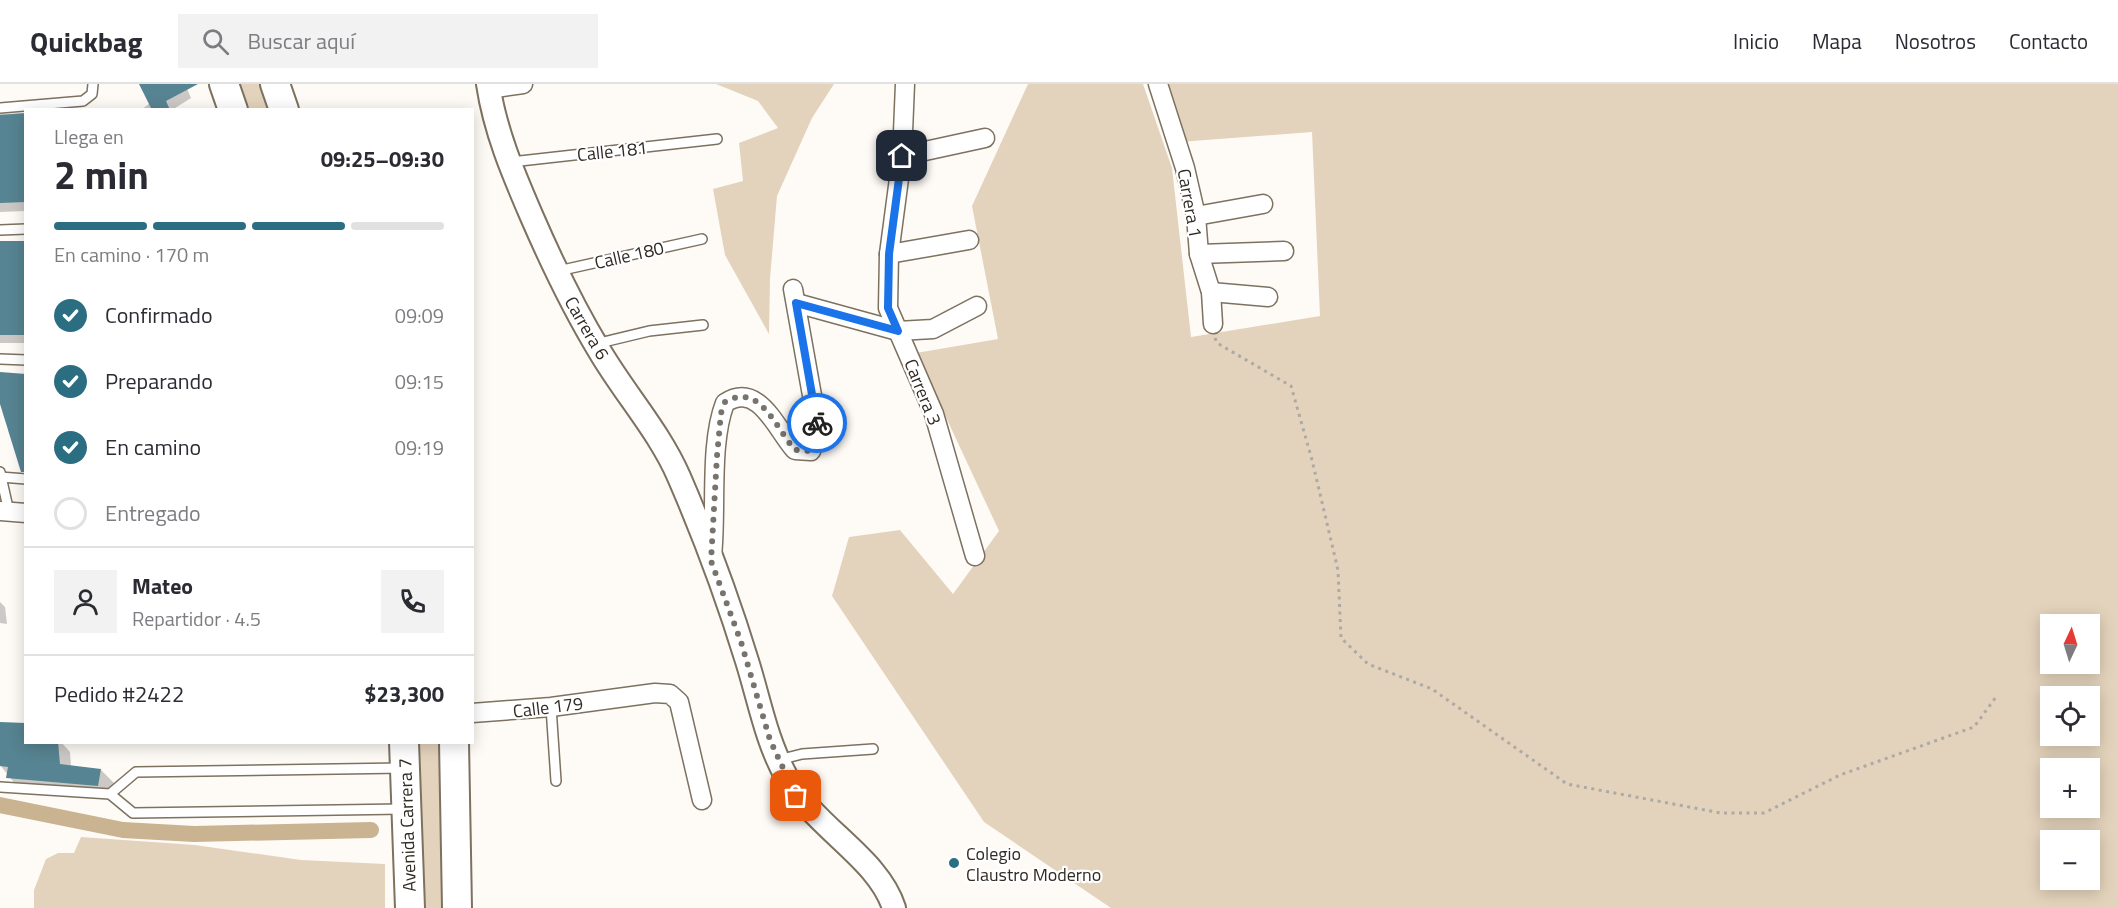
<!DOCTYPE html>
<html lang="es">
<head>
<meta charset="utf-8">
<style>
  :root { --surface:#fff; --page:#f2f2f3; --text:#2b2b33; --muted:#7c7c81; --line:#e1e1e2; --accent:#2c6e81 }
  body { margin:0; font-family:"Titillium Web",sans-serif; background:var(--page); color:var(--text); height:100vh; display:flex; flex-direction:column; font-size:22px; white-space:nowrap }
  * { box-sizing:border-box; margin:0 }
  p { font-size:20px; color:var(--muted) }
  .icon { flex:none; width:33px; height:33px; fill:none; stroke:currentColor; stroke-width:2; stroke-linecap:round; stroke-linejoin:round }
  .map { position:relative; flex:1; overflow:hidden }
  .details { position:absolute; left:24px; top:24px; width:450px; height:636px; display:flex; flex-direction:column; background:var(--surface); border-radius:0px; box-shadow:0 3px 15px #0003 }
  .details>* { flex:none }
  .needle { width:39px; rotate:4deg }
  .buttons { position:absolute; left:2040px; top:530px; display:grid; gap:12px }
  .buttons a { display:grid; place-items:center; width:60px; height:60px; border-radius:0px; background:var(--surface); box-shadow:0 3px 15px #0003; font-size:30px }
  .pin { position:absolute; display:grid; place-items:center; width:51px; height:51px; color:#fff; margin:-26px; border-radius:12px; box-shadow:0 3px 9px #0006 }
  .courier { position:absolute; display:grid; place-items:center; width:60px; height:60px; margin:-30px; border:4px solid #1a73e8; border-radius:50%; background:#fff; color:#222; box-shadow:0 2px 8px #0007 }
  .overview em { font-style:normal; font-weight:700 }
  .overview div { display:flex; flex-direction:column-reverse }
  .overview { display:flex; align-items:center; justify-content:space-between; height:102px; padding:0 30px }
  h1 { font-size:39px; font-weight:700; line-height:45px }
  .bar { display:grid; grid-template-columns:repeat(4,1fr); gap:9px 6px; align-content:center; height:72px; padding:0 30px }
  .bar i { height:8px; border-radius:4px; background:var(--line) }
  .bar .on { background:var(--accent) }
  .bar p { grid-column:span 4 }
  .line { display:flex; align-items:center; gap:15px; padding:0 30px; border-top:2px solid var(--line) }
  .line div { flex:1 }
  .round { display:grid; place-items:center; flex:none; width:63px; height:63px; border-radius:0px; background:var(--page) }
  ol { padding:0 30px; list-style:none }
  li { display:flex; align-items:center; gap:18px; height:66px }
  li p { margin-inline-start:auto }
  li .icon { padding:6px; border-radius:50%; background:var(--accent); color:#fff; stroke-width:4 }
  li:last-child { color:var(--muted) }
  li i { width:33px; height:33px; border:3px solid var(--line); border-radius:50% }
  header { display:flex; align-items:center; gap:36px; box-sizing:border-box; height:84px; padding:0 30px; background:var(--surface); border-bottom:2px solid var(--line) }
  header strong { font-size:28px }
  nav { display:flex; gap:33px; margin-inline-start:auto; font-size:21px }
  .search { width:420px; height:54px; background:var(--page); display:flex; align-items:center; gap:15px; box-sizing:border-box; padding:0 21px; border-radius:0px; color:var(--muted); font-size:22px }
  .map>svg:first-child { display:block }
</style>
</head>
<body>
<header>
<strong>Quickbag</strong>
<div class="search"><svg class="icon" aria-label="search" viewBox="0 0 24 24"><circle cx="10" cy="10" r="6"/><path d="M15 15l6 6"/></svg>Buscar aquí</div>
<nav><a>Inicio</a><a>Mapa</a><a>Nosotros</a><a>Contacto</a></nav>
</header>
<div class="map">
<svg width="2118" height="824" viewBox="0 0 2118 824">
  <rect width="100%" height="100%" fill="#fefbf7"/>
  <g fill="#e4d3bc" fill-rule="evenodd">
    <polygon points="238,0 259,0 269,25 247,25"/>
    <polygon points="716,0 834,0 812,34 777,112 770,195 769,250 725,171 713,105 743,97 739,59 778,44 758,17"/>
    <path d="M1028,0H1143L1172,84L1191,253L1320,232L1312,48L1166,59L1158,0H2118V824H1111L984,738L832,512L849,453L900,446L953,510L999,447L916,269L998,255L972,122ZM2050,540H2090V579H2050ZM2050,612H2090V651H2050ZM2050,684H2090V723H2050ZM2050,756H2090V795H2050Z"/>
    <polygon points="416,659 440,659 443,824 421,824"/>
    <polygon points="81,753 195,761 301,776 385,780 385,824 34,824 34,806 46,775 58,769 74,769"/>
  </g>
  <g fill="#0003">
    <polygon points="140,0 185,0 191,14 172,26 141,26 150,19"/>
    <polygon points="100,24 102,26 73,26"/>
    <polygon points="26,29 26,127 0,128 0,30"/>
    <rect x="0" y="159" width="26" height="100"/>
    <polygon points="0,518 5,523 7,540 0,539"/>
    <polygon points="0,639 26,658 61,658 70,668 71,683 101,686 114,699 111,715 21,707 0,681"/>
  </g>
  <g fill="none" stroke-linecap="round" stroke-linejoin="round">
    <polyline stroke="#cab391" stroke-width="16" points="0,721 123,746 194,750 371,746"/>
  </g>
  <g fill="#578492">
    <polygon points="139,0 198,0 166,17 170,26 152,26"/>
    <polygon points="26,29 26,118 0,119 0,31"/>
    <rect x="0" y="157" width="26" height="94"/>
    <polygon points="0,288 26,290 26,388 21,388 0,320"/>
    <polygon points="0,638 26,639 26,658 58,658 60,680 101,685 98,702 6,694 8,683 0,682"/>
  </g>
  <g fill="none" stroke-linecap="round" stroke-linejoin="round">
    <defs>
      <g id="service">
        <polyline points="0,24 83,17 92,10 93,0"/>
        <polyline points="511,78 717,55"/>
        <polyline points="0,146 26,145"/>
        <polyline points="558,187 702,155"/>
        <polyline points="595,260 649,247 703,241"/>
        <polyline points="0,275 26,276"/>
        <polyline points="0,388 9,428"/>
        <polyline points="0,393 26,395"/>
        <polyline points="551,623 556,697"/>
        <polyline points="778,676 802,670 873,665"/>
        <polyline points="0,703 110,710 133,729 403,725"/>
        <polyline points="110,710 136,688 403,684"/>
      </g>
      <g id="minor">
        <polyline points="905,0 902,72 889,170 888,224 934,330 975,472"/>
        <polyline points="1158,0 1185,84 1196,132 1199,170 1211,208 1213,240"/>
        <polyline points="489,5 523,0"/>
        <polyline points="902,72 985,54"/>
        <polyline points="1196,132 1263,120"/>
        <polyline points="889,170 969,156"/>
        <polyline points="1199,170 1284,167"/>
        <polyline points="1211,208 1268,213"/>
        <polyline points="796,219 898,247 933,245 977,222"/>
        <polyline points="0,427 26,429"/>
        <path d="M712,472C717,426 709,360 725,319C759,297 776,345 795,366L811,367L818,345L793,205"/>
        <polyline points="472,629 551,623 655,609 670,610 679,618 702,716"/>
      </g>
      <path id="tertiary" d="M488,0C495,47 513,89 532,133C552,179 573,223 599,266C624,309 659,347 679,393C705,453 728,515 747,577C759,615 766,656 786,692C814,744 878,773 894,824"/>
      <g id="primary">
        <polyline points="224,0 233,26"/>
        <polyline points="275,0 284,26"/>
        <polyline points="404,658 410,824"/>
        <polyline points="454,658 457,824"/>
      </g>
    </defs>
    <use href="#service" stroke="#7d7160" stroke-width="12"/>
    <use href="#minor" stroke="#7d7160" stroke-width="21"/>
    <use href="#tertiary" stroke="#7d7160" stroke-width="26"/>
    <use href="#primary" stroke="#7d7160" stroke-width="32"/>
    <polyline stroke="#ada9a4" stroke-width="3" stroke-dasharray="3 4.5" stroke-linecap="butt" points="1215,254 1217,259 1291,302 1312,376 1338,486 1341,554 1368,580 1432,605 1567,700 1721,729 1764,729 1840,691 1974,643 1996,613"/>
    <use href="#service" stroke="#fff" stroke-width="9"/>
    <use href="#minor" stroke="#fff" stroke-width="18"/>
    <use href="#tertiary" stroke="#fff" stroke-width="22"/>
    <use href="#primary" stroke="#fff" stroke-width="28"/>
  </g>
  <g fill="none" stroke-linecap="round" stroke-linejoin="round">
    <path stroke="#78746d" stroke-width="6" stroke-dasharray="0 10.8" d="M796,712L770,656L741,558L711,477L717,372L721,329L725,318C760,297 776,345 795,366L811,367L816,359L817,339"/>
    <polyline stroke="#1a73e8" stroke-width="8" points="817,339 796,219 898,247 888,224 889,170 902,72"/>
  </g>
  <circle fill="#2c6e81" stroke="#fff" stroke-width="2" cx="954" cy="779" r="6"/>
  <g text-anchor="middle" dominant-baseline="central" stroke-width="4.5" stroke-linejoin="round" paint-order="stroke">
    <g font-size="18" fill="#302b23" stroke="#fff">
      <text transform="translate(612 67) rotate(-6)">Calle 181</text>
      <text transform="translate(1190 119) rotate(80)">Carrera 1</text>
      <text transform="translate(629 171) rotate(-13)">Calle 180</text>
      <text transform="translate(587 244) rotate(60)">Carrera 6</text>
      <text transform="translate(923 308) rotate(68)">Carrera 3</text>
      <text transform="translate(548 623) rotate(-7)">Calle 179</text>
      <text transform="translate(407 741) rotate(-92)">Avenida Carrera 7</text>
    </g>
    <g font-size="18" fill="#302b23" stroke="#fff" text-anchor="start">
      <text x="966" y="769">Colegio<tspan x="966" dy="21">Claustro Moderno</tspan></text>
    </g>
  </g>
</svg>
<div class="buttons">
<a><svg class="needle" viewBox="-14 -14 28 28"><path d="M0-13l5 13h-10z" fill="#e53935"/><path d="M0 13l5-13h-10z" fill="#7c7c81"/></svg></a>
<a><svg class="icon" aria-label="locate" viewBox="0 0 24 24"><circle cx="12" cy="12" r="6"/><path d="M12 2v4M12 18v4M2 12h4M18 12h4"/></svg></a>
<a>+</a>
<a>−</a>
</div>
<div class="pin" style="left:796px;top:712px;background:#ea580c"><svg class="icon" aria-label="bag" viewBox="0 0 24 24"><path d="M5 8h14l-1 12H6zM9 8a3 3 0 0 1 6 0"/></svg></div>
<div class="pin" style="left:902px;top:72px;background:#1f2937"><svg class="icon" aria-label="home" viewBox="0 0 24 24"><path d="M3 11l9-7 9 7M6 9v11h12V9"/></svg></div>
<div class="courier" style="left:817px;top:339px"><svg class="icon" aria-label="bike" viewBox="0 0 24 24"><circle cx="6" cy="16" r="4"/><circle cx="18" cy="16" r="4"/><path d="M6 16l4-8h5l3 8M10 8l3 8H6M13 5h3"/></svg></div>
<section class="details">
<div class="overview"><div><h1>2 min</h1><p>Llega en</p></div><em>09:25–09:30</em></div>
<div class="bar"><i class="on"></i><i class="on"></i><i class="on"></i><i></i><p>En camino · 170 m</p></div>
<ol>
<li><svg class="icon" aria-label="check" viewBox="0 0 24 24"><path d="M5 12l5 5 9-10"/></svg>Confirmado<p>09:09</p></li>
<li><svg class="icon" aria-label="check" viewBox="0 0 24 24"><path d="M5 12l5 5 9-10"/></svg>Preparando<p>09:15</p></li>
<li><svg class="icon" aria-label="check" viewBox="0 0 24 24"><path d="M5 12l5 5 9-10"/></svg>En camino<p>09:19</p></li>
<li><i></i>Entregado</li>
</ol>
<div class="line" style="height:108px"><a class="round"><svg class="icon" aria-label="person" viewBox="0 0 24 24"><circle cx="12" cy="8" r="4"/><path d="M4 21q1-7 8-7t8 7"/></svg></a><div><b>Mateo</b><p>Repartidor · 4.5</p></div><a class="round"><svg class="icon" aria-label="phone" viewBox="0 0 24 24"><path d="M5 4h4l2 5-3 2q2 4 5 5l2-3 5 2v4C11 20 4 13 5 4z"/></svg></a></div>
<div class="line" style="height:78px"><div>Pedido #2422</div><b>$23,300</b></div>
</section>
</div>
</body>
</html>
